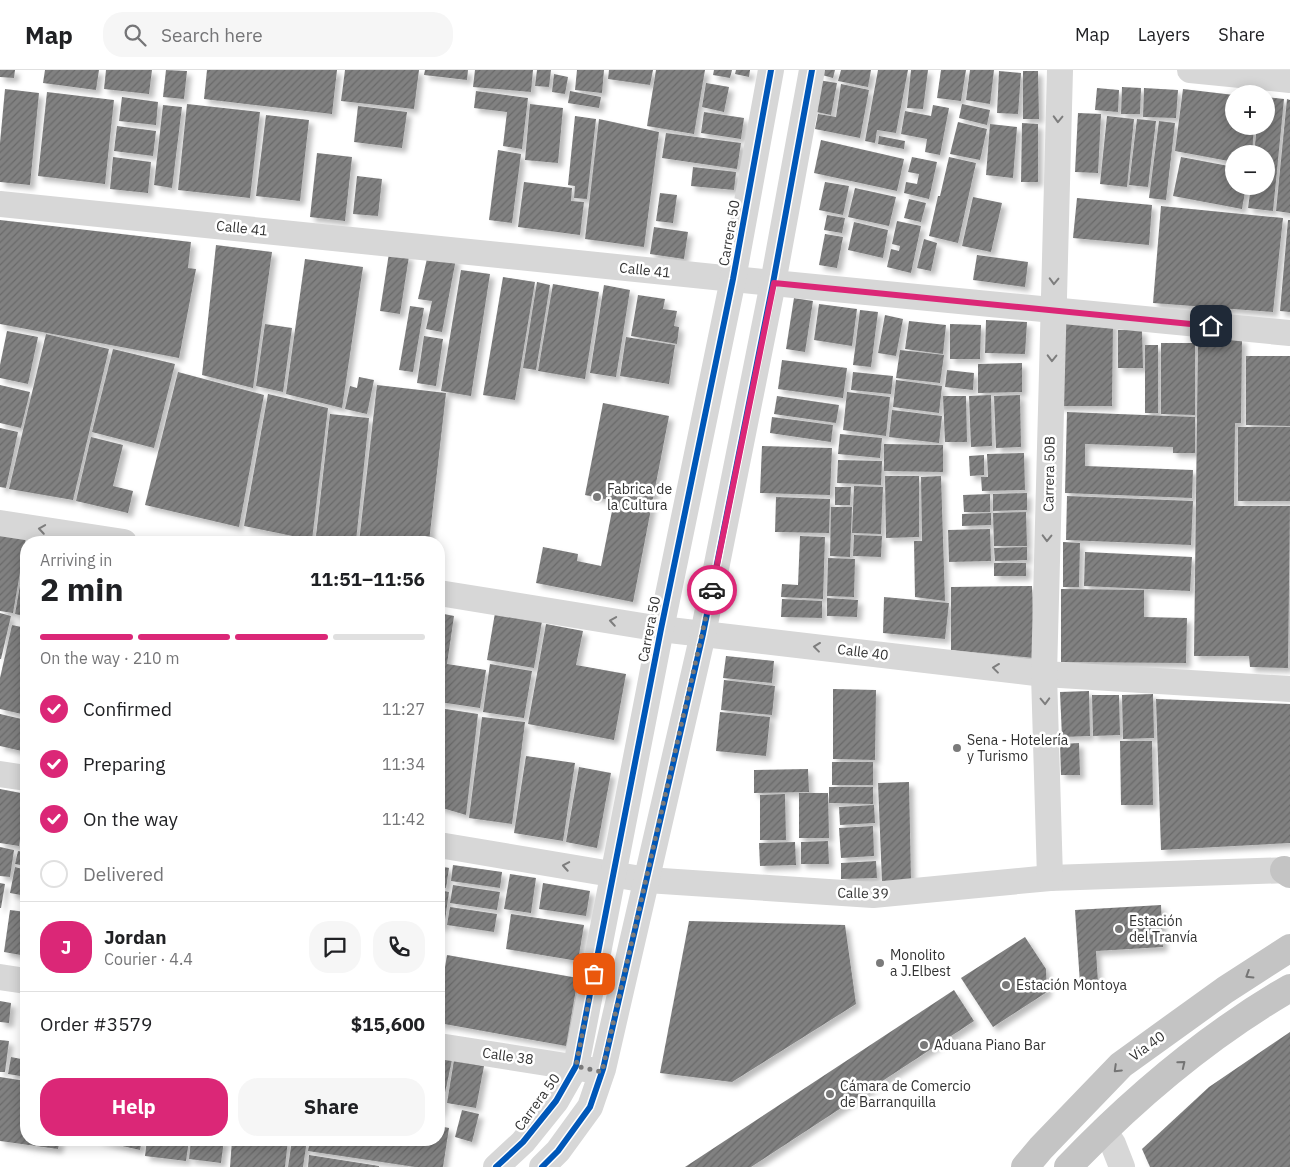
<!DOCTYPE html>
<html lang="en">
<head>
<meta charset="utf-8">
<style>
  :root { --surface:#fff; --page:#f6f6f6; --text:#202124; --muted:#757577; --line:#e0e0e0; --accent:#db2777 }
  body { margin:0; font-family:"IBM Plex Sans",sans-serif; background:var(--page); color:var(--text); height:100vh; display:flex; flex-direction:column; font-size:19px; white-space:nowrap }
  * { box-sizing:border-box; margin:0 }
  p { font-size:16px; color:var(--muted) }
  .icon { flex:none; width:28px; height:28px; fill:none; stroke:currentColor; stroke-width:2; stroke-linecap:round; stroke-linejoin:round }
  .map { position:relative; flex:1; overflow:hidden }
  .panel { position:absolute; left:20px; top:466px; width:425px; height:610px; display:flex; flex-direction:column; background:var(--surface); border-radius:20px; box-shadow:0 2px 12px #0003 }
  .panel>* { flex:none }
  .buttons { position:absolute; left:1225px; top:15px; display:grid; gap:10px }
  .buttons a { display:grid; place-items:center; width:50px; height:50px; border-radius:50%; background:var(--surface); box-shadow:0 2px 12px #0003; font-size:25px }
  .pin { position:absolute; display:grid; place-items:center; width:42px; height:42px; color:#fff; margin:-21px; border-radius:10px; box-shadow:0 2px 8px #0006 }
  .courier { position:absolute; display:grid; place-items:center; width:50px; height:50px; margin:-25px; border:4px solid #db2777; border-radius:50%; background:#fff; color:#222; box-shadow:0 1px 6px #0007 }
  .head em { font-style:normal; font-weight:700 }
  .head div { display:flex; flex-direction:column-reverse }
  .head { display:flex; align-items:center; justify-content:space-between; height:85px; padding:0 20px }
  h1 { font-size:32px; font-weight:700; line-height:38px }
  .bar { display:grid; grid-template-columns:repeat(4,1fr); gap:8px 5px; align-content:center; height:60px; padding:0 20px }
  .bar i { height:6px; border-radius:4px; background:var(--line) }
  .bar .selected { background:var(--accent) }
  .bar p { grid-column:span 4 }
  .line { display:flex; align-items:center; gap:12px; padding:0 20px; border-top:1px solid var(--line) }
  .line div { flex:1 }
  .round { display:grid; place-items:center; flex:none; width:52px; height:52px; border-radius:20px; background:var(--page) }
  ol { padding:0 20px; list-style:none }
  li { display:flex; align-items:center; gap:15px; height:55px }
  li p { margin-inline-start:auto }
  li .icon { padding:5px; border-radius:50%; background:var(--accent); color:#fff; stroke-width:4 }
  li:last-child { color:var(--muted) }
  li i { width:28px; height:28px; border:2px solid var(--line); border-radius:50% }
  .primary-button { display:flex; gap:10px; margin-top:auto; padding:10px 20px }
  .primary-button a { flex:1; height:58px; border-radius:20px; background:var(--accent); color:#fff; font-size:20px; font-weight:700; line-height:58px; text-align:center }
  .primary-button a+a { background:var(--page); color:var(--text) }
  header { display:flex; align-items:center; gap:30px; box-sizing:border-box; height:70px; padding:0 25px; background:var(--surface); border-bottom:1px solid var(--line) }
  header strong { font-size:24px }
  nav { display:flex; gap:28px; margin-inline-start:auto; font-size:18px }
  .search { width:350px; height:45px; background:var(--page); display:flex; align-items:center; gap:12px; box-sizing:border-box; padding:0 18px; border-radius:20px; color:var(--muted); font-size:19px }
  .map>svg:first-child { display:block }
</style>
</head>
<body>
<header>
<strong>Map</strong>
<div class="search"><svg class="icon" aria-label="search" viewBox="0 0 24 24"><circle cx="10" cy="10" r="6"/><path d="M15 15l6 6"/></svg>Search here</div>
<nav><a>Map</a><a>Layers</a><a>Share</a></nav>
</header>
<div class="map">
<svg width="1290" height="1097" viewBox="0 0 1290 1097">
  <defs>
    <pattern id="building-hatch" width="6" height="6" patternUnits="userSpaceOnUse" patternTransform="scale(1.25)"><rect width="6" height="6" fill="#818181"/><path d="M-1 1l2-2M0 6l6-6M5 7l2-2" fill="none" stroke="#6a6a6a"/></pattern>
    <filter id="shadow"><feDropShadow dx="4.5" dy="4.5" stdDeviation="2.5" flood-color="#0004"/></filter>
  </defs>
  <rect width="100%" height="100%" fill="#fff"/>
  <g fill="url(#building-hatch)" filter="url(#shadow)">
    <polygon points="0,0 15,0 14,8 0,7"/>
    <polygon points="45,0 99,0 96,20 43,13"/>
    <polygon points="106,0 152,0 149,24 104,19"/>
    <polygon points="166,0 187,1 184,29 163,27"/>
    <polygon points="207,0 337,0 332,44 204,29"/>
    <polygon points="345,0 419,0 414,39 341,31"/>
    <polygon points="425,0 468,0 467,10 424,5"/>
    <polygon points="475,0 533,0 531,22 473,17"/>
    <polygon points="537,0 551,0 549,17 535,16"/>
    <polygon points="577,0 604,0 602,23 575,20"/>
    <polygon points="609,0 653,0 650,15 608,9"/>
    <polygon points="656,0 705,0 694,64 647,56"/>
    <polygon points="714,0 732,0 730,8 713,5"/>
    <polygon points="736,0 750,0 749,7 735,4"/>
    <polygon points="823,0 835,0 833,8 822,5"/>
    <polygon points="841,0 871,0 868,17 838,11"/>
    <polygon points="878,0 908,0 896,63 877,60 875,73 865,71"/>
    <polygon points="911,0 928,0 923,39 907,38"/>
    <polygon points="941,0 966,0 961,31 937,28"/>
    <polygon points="970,0 994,0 990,34 966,30"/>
    <polygon points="999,1 1021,3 1018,44 997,43"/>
    <polygon points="1023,1 1038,1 1039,49 1023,49"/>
    <polygon points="554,4 568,7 565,24 552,22"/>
    <polygon points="818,10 837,13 831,45 812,41"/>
    <polygon points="706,13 729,17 724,42 702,37"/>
    <polygon points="841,14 869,20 860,68 815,59 818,44 836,47"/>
    <polygon points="1122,17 1141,18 1140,44 1121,44"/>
    <polygon points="1097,18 1119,20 1118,42 1095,40"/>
    <polygon points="1144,18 1178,20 1176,48 1143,47"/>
    <polygon points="5,19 39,23 30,115 0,112 0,73"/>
    <polygon points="1183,19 1234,25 1234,56 1254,56 1252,84 1234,84 1234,92 1175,81"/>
    <polygon points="476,21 528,28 522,79 503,76 507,42 474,38"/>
    <polygon points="570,21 601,27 599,38 568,33"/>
    <polygon points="47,22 114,30 105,114 38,106"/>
    <polygon points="122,27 158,32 156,55 119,51"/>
    <polygon points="1266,27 1284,29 1273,141 1248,138 1251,116 1266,116 1266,84 1254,84 1257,56 1266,56"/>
    <polygon points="1287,29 1290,30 1290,143 1276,141"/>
    <polygon points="187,34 260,42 250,128 178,120"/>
    <polygon points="530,34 563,38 558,93 525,90"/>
    <polygon points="962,34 990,40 987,55 959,48"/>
    <polygon points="163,35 182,37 172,118 154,115"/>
    <polygon points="933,35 949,38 940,85 925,82 927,69 901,64 905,41 931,46"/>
    <polygon points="358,36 407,42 402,78 354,72"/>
    <polygon points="704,42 744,48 741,69 701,63"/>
    <polygon points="1078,43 1101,44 1098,103 1075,102"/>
    <polygon points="266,45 309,50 300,131 256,126"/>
    <polygon points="575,46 596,49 587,129 574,128 575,116 568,115"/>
    <polygon points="1107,46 1134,49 1127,117 1100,114"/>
    <polygon points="599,49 659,62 644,177 585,169"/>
    <polygon points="1137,49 1156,51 1148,117 1129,115"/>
    <polygon points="1159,51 1175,53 1166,130 1149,128"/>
    <polygon points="958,52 987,59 980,90 950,84"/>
    <polygon points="1022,53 1038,54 1038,112 1021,112"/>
    <polygon points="990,54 1017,57 1013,108 986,105"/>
    <polygon points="117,56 156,61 153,86 114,81"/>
    <polygon points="666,63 741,73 737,99 662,88"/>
    <polygon points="879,66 905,71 904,79 878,74"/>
    <polygon points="821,70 904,89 897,121 814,103"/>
    <polygon points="498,80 521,84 512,153 489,150"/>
    <polygon points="317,83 352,87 345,151 310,147"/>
    <polygon points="113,87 151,92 148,123 110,119"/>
    <polygon points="912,87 937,92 929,129 904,123 906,112 917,114 919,104 908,102"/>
    <polygon points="949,87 976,93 958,173 929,166 938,126 940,126"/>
    <polygon points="1181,87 1234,97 1234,116 1246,116 1242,139 1173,126"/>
    <polygon points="693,97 736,102 734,120 691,116"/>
    <polygon points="357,106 382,109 378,146 353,144"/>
    <polygon points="524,112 572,118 571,131 584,132 580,165 518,157"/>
    <polygon points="825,112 849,116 843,145 819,140"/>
    <polygon points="855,118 896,127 889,156 848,147"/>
    <polygon points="660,123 677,125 673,153 656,151"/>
    <polygon points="973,127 1002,133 991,182 962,176"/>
    <polygon points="1077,128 1152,135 1149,175 1073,168"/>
    <polygon points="909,129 926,133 921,152 904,148"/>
    <polygon points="1161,136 1283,148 1273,242 1153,233"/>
    <polygon points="827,145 845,148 842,163 824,160"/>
    <polygon points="0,150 191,172 188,198 196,199 179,288 0,254"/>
    <polygon points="1288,150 1290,150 1290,242 1280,241"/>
    <polygon points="897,151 921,156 911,203 887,197 891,179 899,181 900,176 892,174"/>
    <polygon points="854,152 888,160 883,188 848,180"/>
    <polygon points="654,157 688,162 684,189 650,184"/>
    <polygon points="825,164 843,167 837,198 819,195"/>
    <polygon points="924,169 937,173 931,201 917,198"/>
    <polygon points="216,175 272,182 253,318 202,305"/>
    <polygon points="389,183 409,186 400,244 380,241"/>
    <polygon points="428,184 456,189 442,262 426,259 432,231 418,229"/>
    <polygon points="977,185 1028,192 1025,217 973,210"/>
    <polygon points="305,189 363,197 342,338 286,324"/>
    <polygon points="461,200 490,204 471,326 441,321"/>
    <polygon points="503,207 535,212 515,330 483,325"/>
    <polygon points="537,212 550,215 536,300 523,298"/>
    <polygon points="553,214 599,222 585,309 538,301"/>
    <polygon points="604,215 630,220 616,307 590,303"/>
    <polygon points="638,225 665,229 663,239 677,241 674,256 679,257 677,274 631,266"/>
    <polygon points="794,228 813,231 805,282 786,279"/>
    <polygon points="819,234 857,239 852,276 814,270"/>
    <polygon points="410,236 424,238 413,302 399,300"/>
    <polygon points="860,240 878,242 871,297 853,295"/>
    <polygon points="885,245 903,249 896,286 878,283"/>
    <polygon points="986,250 1027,252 1025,284 985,283"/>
    <polygon points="909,251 946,255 943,284 905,279"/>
    <polygon points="1068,252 1113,252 1112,336 1057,336 1057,263"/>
    <polygon points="265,254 292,258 283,322 256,316"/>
    <polygon points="950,254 981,255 980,289 950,289"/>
    <polygon points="1118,260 1142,260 1143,298 1118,298"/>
    <polygon points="7,261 38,267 28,314 0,308 0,295"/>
    <polygon points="46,264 109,279 73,430 9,419"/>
    <polygon points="424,266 443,269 436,316 417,313"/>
    <polygon points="626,267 675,275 669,314 620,306"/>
    <polygon points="1198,269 1242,269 1241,353 1235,353 1234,436 1290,436 1288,598 1250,597 1249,586 1194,586"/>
    <polygon points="1161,273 1195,273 1195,345 1161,344"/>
    <rect x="1145" y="275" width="13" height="68"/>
    <polygon points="113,279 175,294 154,378 92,362"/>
    <polygon points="900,280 944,285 940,313 896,308"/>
    <polygon points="1246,286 1290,286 1290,356 1246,355"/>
    <polygon points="782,290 847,298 843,328 778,319"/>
    <polygon points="1022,293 1022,322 978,323 978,294"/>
    <polygon points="947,300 974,303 973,320 945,317"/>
    <polygon points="178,302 264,325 239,457 145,435"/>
    <polygon points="853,302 893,306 891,324 851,320"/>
    <polygon points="359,307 374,310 367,344 345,339 350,316 357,318"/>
    <polygon points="896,310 942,316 939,343 893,337"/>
    <polygon points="0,315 30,322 21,358 0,353"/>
    <polygon points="377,315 446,323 429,472 359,472"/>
    <polygon points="847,322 890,327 886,366 843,360"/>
    <polygon points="268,324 328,338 312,470 244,456"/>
    <polygon points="991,325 992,376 971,377 969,326"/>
    <polygon points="1020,325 1021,377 996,378 994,326"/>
    <polygon points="777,326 839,335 836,353 774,344"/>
    <polygon points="943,326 966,326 967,372 945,372"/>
    <polygon points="603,333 669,346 633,532 536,513 543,477 578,484 577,491 601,496 614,431 585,425"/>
    <polygon points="892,340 942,346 939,373 889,367"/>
    <polygon points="1067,342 1195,347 1195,383 1173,383 1173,377 1085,374 1085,396 1193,400 1192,428 1065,423"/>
    <polygon points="330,344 369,348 356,471 316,466"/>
    <polygon points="772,347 833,355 831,372 770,363"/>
    <rect x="1238" y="357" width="52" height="74"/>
    <polygon points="0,358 18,362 6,418 0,417"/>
    <polygon points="840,364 882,368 880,388 838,384"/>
    <polygon points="91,367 123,375 113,416 133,421 128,443 76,431"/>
    <polygon points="884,374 943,375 943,402 884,401"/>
    <polygon points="762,376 832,378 830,425 760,423"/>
    <polygon points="1024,383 1025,420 982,421 981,407 988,407 987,384"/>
    <polygon points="984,385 984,405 970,406 969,386"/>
    <polygon points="838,390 882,391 881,415 837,413"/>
    <polygon points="885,406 919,406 919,467 886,468"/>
    <polygon points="941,406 945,531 915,527 914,471 922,471 921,407"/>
    <polygon points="854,416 883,417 881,464 852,463"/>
    <polygon points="835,417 851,417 850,435 835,435"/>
    <polygon points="1027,423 1027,440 993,441 993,424"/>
    <polygon points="990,424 990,442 964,442 963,425"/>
    <polygon points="1067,426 1193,431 1191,475 1066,470"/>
    <polygon points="776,427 830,429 829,463 775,462"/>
    <polygon points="831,437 852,437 850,487 830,486"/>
    <polygon points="1026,442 1027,476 994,476 993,443"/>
    <polygon points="991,443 991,455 962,456 962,444"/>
    <polygon points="990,459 991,491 949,492 948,460"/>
    <polygon points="0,463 26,468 13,543 0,541"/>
    <polygon points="854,465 882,466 881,487 853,486"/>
    <polygon points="800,466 825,467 823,529 781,527 782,514 798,515"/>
    <polygon points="1063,472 1080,473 1079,517 1063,517"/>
    <polygon points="1027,477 1027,490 995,491 994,478"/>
    <polygon points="1085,482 1192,487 1190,521 1084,516"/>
    <polygon points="828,488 855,489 854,527 827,526"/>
    <rect x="994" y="493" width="32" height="13"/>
    <polygon points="22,504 26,505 26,513 20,545 15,544"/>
    <polygon points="1032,516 1034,588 951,580 951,517"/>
    <polygon points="1061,519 1144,520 1144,547 1187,548 1186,593 1061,592"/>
    <polygon points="884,527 949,533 945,569 883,563"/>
    <polygon points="827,528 858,530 857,547 827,546"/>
    <polygon points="782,529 822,531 822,548 781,547"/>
    <polygon points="0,543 11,546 1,589 0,589"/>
    <polygon points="439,543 454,546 447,594 486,600 480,638 439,632"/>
    <polygon points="495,543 542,551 534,598 487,590"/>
    <polygon points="546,554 583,561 576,595 626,604 614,670 528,654"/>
    <polygon points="12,555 26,558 26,645 0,639 0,608"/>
    <polygon points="726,586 774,591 772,613 723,608"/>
    <polygon points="490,594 532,601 524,648 483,642"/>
    <polygon points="724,610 775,616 772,645 721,640"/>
    <polygon points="833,619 876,620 875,690 833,689"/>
    <polygon points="1089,621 1090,666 1062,667 1060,622"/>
    <polygon points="1153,624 1154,668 1123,669 1122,625"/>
    <polygon points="1092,625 1119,625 1120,665 1093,666"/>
    <polygon points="1156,629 1290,634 1290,773 1161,780"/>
    <polygon points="439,638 478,644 466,745 439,737"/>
    <polygon points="720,642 770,647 766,686 716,681"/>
    <polygon points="0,644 26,650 26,682 0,676"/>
    <polygon points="482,647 525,652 512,754 469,748"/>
    <polygon points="1120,671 1152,671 1153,735 1121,735"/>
    <polygon points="1079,673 1080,705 1061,705 1060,674"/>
    <polygon points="526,686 575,693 563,771 514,763"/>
    <rect x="832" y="692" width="41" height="23"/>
    <polygon points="579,697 611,703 597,778 566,772"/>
    <polygon points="808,699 809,722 754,723 754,700"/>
    <polygon points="909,712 911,811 882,812 878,713"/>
    <polygon points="829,717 873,717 873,734 829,733"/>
    <polygon points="0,719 26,724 26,734 19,776 0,773"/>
    <polygon points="799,723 828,723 829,768 799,768"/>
    <polygon points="785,724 786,770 760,770 760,725"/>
    <polygon points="874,735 875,753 840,755 839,737"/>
    <polygon points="873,756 874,786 841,788 839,758"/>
    <polygon points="828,771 829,794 801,794 801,772"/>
    <polygon points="795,772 796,795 760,796 759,773"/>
    <polygon points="0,777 14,780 10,807 0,806"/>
    <polygon points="18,781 26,782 26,796 15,794"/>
    <polygon points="876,791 877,808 841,809 841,793"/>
    <polygon points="453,795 502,802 500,818 451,811"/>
    <polygon points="439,796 449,798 446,818 439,817"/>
    <polygon points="15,797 26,800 26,826 10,823"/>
    <polygon points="510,804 536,808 531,843 504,839"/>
    <polygon points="0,813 5,814 1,838 0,838"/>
    <polygon points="543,813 590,821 586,846 539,839"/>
    <polygon points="453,815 500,822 497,840 450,833"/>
    <polygon points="439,820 449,822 444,857 439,856"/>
    <polygon points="1161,835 1163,877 1096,881 1098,912 1080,913 1075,840"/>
    <polygon points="450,837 497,844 494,862 447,855"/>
    <polygon points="10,840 26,842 26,886 4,882"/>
    <polygon points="511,844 584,855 578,891 506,879"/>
    <polygon points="689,851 845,855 856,934 732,1012 660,1003"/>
    <polygon points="1025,867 1046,899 1047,922 993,957 961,908"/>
    <polygon points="447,885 578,908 566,976 439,953 439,934"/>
    <polygon points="954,920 974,951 751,1097 685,1097"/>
    <polygon points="0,931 11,933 9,953 0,952"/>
    <polygon points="1290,962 1290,1097 1150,1097 1142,1079 1209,1017"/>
    <polygon points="0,970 9,971 5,1002 0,1002"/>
    <polygon points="439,982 453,985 441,1042 439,1042"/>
    <polygon points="11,987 26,990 26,1007 8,1004"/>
    <polygon points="454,990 484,996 476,1038 447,1033"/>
    <polygon points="0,1007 26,1011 26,1070 60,1070 58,1079 0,1071"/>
    <polygon points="462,1040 479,1044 472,1072 455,1067"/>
    <polygon points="439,1056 449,1058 443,1097 415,1097 308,1081 310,1070 439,1070"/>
    <polygon points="96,1070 142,1070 140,1080"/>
    <polygon points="147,1070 189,1070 186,1091 145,1086"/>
    <polygon points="191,1070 224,1070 221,1093 189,1089"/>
    <polygon points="232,1070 288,1070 285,1097 230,1097"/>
    <polygon points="292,1070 307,1070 303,1097 288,1097"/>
    <polygon points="309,1085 379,1096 379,1097 308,1097"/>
  </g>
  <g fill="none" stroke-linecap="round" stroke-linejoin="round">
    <g stroke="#d7d7d7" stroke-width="26">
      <polyline points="1190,0 1290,10"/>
      <polyline points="0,134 773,213 1290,263"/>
      <polyline points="0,453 124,472"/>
      <polyline points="439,523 661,559 1044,604 1290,619"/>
      <polyline points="0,704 26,708"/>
      <polyline points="439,775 647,810 873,825 1050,808 1290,800"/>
      <polyline points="1050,808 1044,604 1060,0"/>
      <polyline points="0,907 26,911"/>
      <polyline points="439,976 591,1000"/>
      <polyline points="1104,1060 1113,1074 1122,1097"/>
      <polyline points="496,1097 523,1072 556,1031 576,996 661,559 733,209 771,0"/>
      <polyline points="542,1097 558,1081 590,1037 603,999 703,564 773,213 812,0"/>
    </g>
    <g stroke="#c4c4c4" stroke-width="28">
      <polyline points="1284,800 1290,804"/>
      <polyline points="1025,1097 1041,1078 1121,995 1225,920 1290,878"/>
      <path d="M1068,1097C1133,1029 1209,965 1290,918"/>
    </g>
    <defs>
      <g id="cycleway">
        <polyline points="496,1097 523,1072 556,1031 576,996 661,559 733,209 771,0"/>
        <polyline points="542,1097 558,1081 590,1037 603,999 703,564 773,213 812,0"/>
      </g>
    </defs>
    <use href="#cycleway" stroke="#fff" stroke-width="9"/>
    <use href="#cycleway" stroke="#0057b8" stroke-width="6"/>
  </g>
  <defs><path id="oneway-chevron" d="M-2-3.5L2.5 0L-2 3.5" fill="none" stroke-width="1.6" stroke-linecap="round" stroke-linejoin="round" transform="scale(1.25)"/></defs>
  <g stroke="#7d7d7d">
    <use href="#oneway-chevron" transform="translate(1058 49) rotate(92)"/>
    <use href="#oneway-chevron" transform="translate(1054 211) rotate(92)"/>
    <use href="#oneway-chevron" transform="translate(1052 288) rotate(91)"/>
    <use href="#oneway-chevron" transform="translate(42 459) rotate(-171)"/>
    <use href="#oneway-chevron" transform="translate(1047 468) rotate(91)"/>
    <use href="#oneway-chevron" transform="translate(613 551) rotate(-171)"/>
    <use href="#oneway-chevron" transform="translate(817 577) rotate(-173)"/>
    <use href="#oneway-chevron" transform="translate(996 598) rotate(-173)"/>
    <use href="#oneway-chevron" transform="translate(1045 631) rotate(88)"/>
    <use href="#oneway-chevron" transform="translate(566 796) rotate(-170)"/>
  </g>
  <g stroke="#747474">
    <use href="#oneway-chevron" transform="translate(1249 905) rotate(148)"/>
    <use href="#oneway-chevron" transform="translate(1182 994) rotate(-39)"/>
    <use href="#oneway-chevron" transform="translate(1117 999) rotate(136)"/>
  </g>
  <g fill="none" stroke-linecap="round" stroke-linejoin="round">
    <polyline stroke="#7a7a7a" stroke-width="5" stroke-dasharray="0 9" points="594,904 576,996 602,1002 712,520"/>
    <polyline stroke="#db2777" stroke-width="6" points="712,520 774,213 1211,256"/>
  </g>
  <g fill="#7a7a7a" stroke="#fff" stroke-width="2">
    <circle cx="597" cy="427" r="5"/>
    <circle cx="957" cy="678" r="5"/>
    <circle cx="1119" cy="859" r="5"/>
    <circle cx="880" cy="893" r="5"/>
    <circle cx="1006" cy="915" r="5"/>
    <circle cx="924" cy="975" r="5"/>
    <circle cx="830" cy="1024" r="5"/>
  </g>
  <g text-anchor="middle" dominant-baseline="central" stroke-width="5" stroke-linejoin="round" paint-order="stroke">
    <g font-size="14" fill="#333" stroke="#fff">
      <text transform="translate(242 158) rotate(6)">Calle 41</text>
      <text transform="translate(729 163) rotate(-80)">Carrera 50</text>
      <text transform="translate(645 200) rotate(6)">Calle 41</text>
      <text transform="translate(1049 404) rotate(-89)">Carrera 50B</text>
      <text transform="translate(649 559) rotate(-79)">Carrera 50</text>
      <text transform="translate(863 582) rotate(7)">Calle 40</text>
      <text transform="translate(863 823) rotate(1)">Calle 39</text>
      <text transform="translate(1147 976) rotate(-36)">Vía 40</text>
      <text transform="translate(508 986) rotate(8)">Calle 38</text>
      <text transform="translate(537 1032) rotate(-54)">Carrera 50</text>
    </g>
    <g font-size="14" fill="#333" stroke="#fff" text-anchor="start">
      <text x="607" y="419">Fabrica de<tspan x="607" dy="16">la Cultura</tspan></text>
      <text x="967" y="670">Sena - Hotelería<tspan x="967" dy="16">y Turismo</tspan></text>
      <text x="1129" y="851">Estación<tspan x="1129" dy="16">del Tranvía</tspan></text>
      <text x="890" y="885">Monolito<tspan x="890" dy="16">a J.Elbest</tspan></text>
      <text x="1016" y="915">Estación Montoya</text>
      <text x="934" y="975">Aduana Piano Bar</text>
      <text x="840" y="1016">Cámara de Comercio<tspan x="840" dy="16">de Barranquilla</tspan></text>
    </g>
  </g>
</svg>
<div class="buttons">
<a>+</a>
<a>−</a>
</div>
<div class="pin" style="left:594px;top:904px;background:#ea580c"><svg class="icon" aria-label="bag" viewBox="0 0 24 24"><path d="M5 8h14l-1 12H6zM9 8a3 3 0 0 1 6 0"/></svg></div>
<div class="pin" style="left:1211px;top:256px;background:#1f2937"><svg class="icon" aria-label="home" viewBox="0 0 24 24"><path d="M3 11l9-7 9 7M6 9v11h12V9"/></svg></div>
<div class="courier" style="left:712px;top:520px"><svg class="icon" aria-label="car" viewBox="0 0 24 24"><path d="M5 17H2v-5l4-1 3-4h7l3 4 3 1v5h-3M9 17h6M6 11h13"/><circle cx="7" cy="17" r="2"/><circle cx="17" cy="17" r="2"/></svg></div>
<section class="panel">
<div class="head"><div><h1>2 min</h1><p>Arriving in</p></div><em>11:51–11:56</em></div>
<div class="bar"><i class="selected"></i><i class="selected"></i><i class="selected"></i><i></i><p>On the way · 210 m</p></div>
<ol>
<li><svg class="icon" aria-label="check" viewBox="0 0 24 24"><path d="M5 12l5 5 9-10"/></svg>Confirmed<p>11:27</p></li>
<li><svg class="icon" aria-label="check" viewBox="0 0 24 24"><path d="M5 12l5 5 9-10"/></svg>Preparing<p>11:34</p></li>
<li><svg class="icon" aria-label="check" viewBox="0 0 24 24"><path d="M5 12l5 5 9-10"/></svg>On the way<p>11:42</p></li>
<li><i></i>Delivered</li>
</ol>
<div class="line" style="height:90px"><b class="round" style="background:var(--accent);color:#fff">J</b><div><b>Jordan</b><p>Courier · 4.4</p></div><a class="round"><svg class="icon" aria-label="chat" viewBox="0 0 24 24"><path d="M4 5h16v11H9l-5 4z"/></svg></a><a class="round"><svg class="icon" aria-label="phone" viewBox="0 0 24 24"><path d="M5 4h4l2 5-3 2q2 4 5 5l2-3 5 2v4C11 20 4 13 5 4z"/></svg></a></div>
<div class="line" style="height:65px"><div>Order #3579</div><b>$15,600</b></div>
<div class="primary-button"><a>Help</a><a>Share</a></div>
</section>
</div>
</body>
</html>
